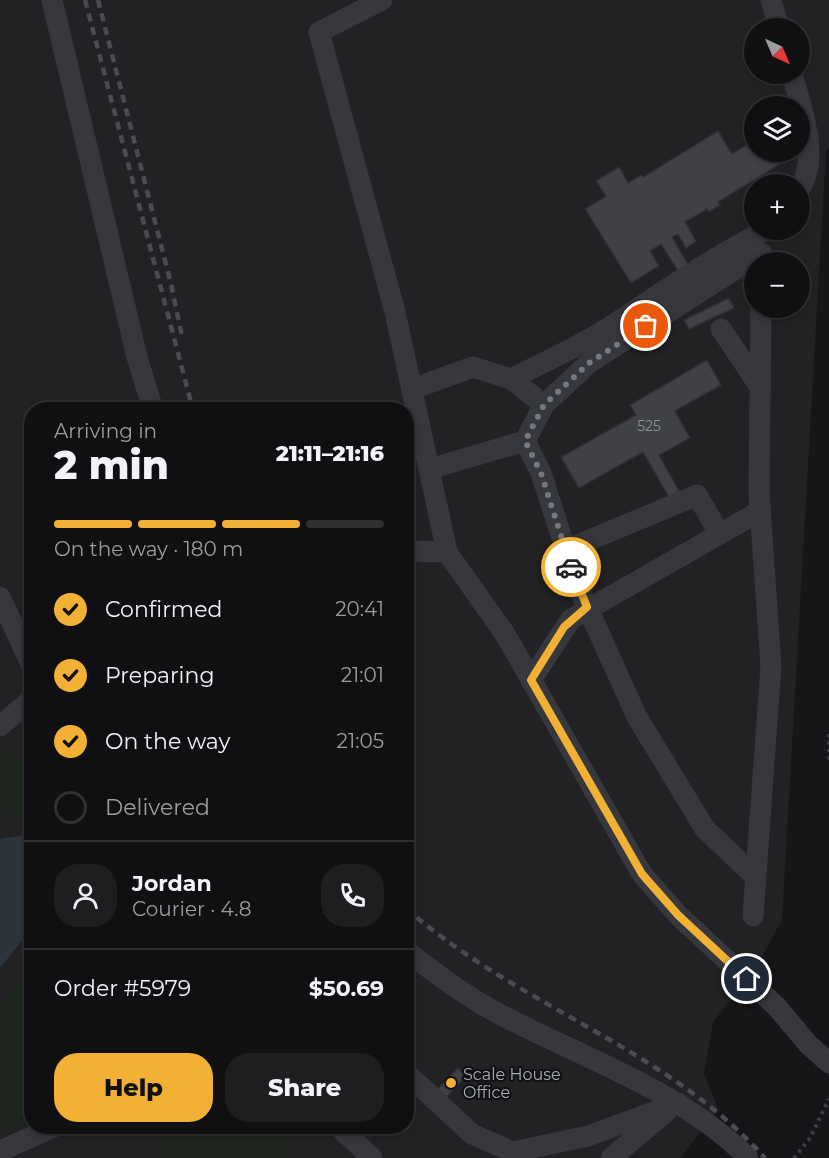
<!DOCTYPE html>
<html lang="en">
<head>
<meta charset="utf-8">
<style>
  :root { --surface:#101012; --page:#1e1e20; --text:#f1f3f6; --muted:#9c9d9f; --line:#303032; --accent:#f2b134 }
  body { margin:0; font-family:Montserrat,sans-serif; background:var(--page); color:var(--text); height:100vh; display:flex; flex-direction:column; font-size:22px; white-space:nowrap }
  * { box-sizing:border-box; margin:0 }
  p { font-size:20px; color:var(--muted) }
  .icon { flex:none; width:33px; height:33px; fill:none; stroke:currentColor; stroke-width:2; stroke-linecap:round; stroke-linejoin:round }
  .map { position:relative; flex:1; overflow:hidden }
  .panel { position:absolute; left:24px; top:402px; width:390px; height:732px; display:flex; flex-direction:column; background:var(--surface); border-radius:24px; box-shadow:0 3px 9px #0003,0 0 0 2px var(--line) }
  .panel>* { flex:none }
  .needle { width:39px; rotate:136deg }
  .buttons { position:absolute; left:744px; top:18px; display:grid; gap:12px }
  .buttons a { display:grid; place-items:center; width:66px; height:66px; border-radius:50%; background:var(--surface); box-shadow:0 3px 9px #0003,0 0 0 2px var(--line); font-size:30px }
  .pin { position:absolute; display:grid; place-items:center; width:51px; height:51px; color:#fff; margin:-26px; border:3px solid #fff; border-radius:50%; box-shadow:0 2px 6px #0007 }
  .courier { position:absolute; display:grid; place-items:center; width:60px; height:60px; margin:-30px; border:4px solid #f2b134; border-radius:50%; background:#fff; color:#222; box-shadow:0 2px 8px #0007 }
  .head em { font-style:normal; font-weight:800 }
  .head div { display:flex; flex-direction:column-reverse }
  .head { display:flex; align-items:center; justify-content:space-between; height:102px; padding:0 30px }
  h1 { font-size:39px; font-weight:800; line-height:45px }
  .bar { display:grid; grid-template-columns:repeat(4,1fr); gap:9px 6px; align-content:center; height:72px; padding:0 30px }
  .bar i { height:8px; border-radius:4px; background:var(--line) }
  .bar .current { background:var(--accent) }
  .bar p { grid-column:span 4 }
  .line { display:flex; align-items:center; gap:15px; padding:0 30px; border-top:2px solid var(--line) }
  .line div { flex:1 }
  .round { display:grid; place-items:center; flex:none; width:63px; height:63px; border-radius:24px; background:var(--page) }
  ol { padding:0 30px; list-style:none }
  li { display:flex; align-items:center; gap:18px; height:66px }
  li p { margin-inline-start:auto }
  li .icon { padding:6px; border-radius:50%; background:var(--accent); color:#111; stroke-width:4 }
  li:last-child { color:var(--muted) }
  li i { width:33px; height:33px; border:3px solid var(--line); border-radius:50% }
  .action { display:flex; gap:12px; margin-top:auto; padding:12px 30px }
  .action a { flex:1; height:69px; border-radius:24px; background:var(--accent); color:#111; font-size:24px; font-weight:800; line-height:69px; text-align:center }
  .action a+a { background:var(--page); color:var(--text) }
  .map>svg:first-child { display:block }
</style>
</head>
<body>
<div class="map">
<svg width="829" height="1158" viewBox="0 0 829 1158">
  <rect width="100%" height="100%" fill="#161618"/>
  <path fill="#222225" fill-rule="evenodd" d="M0,0H829V148L826,151L782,920L756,968L713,1022L704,1073L718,1109L680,1158H0ZM754,28H800V74H754ZM754,106H800V152H754ZM754,184H800V230H754ZM754,262H800V308H754ZM32,410H406V1126H32Z"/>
  <g fill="#1e261f">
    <polygon points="9,752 23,754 31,764 31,824 0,809 0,758"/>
    <polygon points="31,969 31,1121 0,1132 0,1004 12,987"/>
    <path d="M163,1127H260C267,1135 280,1133 287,1143C290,1147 291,1153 293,1158H152C163,1148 167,1142 163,1127Z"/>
  </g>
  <polygon fill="#2c353c" points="31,834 31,923 28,933 0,968 0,839"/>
  <g fill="#404145" stroke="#303034" stroke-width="1.5">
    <polygon points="718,131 732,154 754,140 754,152 790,152 793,156 718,202 720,205 709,212 707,209 685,222 696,241 686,248 678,234 672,237 690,268 680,274 661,244 650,251 659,266 631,283 585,209 606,196 596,181 619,167 628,183 641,175 643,177"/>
    <polygon points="729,298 734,308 689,329 684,320"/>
    <polygon points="707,360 721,385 675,411 690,438 659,455 679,491 669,497 643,452 579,488 561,457 636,415 630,405"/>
    <polygon points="458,1068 466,1076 445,1099 436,1091"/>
  </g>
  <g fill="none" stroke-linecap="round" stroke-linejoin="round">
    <g stroke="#3d3f44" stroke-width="4" stroke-dasharray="3 4.5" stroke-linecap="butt">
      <polyline points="829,734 829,764"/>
      <polyline points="794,1158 810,1138 829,1099"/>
    </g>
    <g stroke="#37383d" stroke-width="21">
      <polyline points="52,0 137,357 153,410"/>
      <polyline points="382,0 319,32 395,312 447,552 505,634 642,874 678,915 777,1007 808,1044 829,1063"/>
      <polyline points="771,0 779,28"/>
      <path d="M792,74C801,106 820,157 800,188"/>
      <polyline points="721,329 760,387"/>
      <path d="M511,379C544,362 581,346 613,325C663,291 712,258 766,230"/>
      <polyline points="412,389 473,367 511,379 544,405"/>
      <polyline points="429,469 525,441"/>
      <polyline points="566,550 697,495 719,533"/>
      <polyline points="406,551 447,552"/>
      <polyline points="0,597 32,666"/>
      <polyline points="531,680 571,619 760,511"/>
      <polyline points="0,726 32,699"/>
      <polyline points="756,877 705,829 637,717 576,582 541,473 525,441 544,405 589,363 761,253"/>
      <polyline points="753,916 771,666 759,493 761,308"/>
      <path d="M406,951C438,975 469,999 505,1017C584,1058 686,1094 748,1158"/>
      <polyline points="406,1073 472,1134 513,1152 588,1136 678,1103"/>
      <polyline points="338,1126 372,1158"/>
      <polyline points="0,1151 56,1126"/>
      <polyline points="611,1158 666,1112"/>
    </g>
    <g stroke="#4a4c52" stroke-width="4.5" stroke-dasharray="8 6" stroke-linecap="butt">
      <polyline points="85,0 193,410"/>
      <polyline points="98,0 171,284 182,336"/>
      <path d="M406,908C515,1005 667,1048 765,1158"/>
    </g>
  </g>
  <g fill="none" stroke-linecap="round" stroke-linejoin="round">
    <polyline stroke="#757880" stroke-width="6" stroke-dasharray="0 10.8" points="571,567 541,473 525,441 544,405 589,363 646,326"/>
    <polyline stroke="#f2b134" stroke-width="8" points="571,567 587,607 564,627 531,680 642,874 678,915 747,979"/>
  </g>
  <circle fill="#f2b134" stroke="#111113" stroke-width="2" cx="451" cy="1083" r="6"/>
  <g text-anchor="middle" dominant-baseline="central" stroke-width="4.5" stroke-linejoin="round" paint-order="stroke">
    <g font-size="14" fill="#8e929b">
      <text x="649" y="426">525</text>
    </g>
    <g font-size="16" fill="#a8adb8" stroke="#111113" text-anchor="start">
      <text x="463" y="1074">Scale House<tspan x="463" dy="18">Office</tspan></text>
    </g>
  </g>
</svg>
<div class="buttons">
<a><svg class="needle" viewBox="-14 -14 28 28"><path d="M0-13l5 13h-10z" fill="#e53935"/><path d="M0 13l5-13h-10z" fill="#9c9d9f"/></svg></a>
<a><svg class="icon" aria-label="layers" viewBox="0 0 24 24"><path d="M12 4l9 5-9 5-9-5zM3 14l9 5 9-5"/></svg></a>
<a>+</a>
<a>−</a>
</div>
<div class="pin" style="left:646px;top:326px;background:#ea580c"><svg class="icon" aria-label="bag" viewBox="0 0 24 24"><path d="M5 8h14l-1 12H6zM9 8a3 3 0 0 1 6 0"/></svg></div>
<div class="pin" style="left:747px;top:979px;background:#1f2937"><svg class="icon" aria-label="home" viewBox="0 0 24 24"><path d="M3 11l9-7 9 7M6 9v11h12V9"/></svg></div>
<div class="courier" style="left:571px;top:567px"><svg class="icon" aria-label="car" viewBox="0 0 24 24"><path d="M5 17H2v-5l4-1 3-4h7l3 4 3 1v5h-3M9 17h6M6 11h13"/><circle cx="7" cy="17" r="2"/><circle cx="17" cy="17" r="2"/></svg></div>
<section class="panel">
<div class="head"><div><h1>2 min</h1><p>Arriving in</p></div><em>21:11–21:16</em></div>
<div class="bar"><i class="current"></i><i class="current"></i><i class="current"></i><i></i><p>On the way · 180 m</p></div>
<ol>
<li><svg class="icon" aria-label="check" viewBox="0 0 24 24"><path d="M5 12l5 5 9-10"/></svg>Confirmed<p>20:41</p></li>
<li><svg class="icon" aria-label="check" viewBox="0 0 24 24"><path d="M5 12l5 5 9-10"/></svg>Preparing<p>21:01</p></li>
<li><svg class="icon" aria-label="check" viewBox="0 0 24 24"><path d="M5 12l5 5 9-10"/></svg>On the way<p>21:05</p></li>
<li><i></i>Delivered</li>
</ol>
<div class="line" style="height:108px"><a class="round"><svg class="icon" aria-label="person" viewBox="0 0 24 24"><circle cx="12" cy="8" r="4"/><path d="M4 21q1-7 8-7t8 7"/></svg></a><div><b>Jordan</b><p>Courier · 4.8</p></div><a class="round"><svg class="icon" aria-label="phone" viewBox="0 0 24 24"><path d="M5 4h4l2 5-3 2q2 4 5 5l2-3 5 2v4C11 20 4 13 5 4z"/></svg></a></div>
<div class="line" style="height:78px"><div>Order #5979</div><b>$50.69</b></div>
<div class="action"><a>Help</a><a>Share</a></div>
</section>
</div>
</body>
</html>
